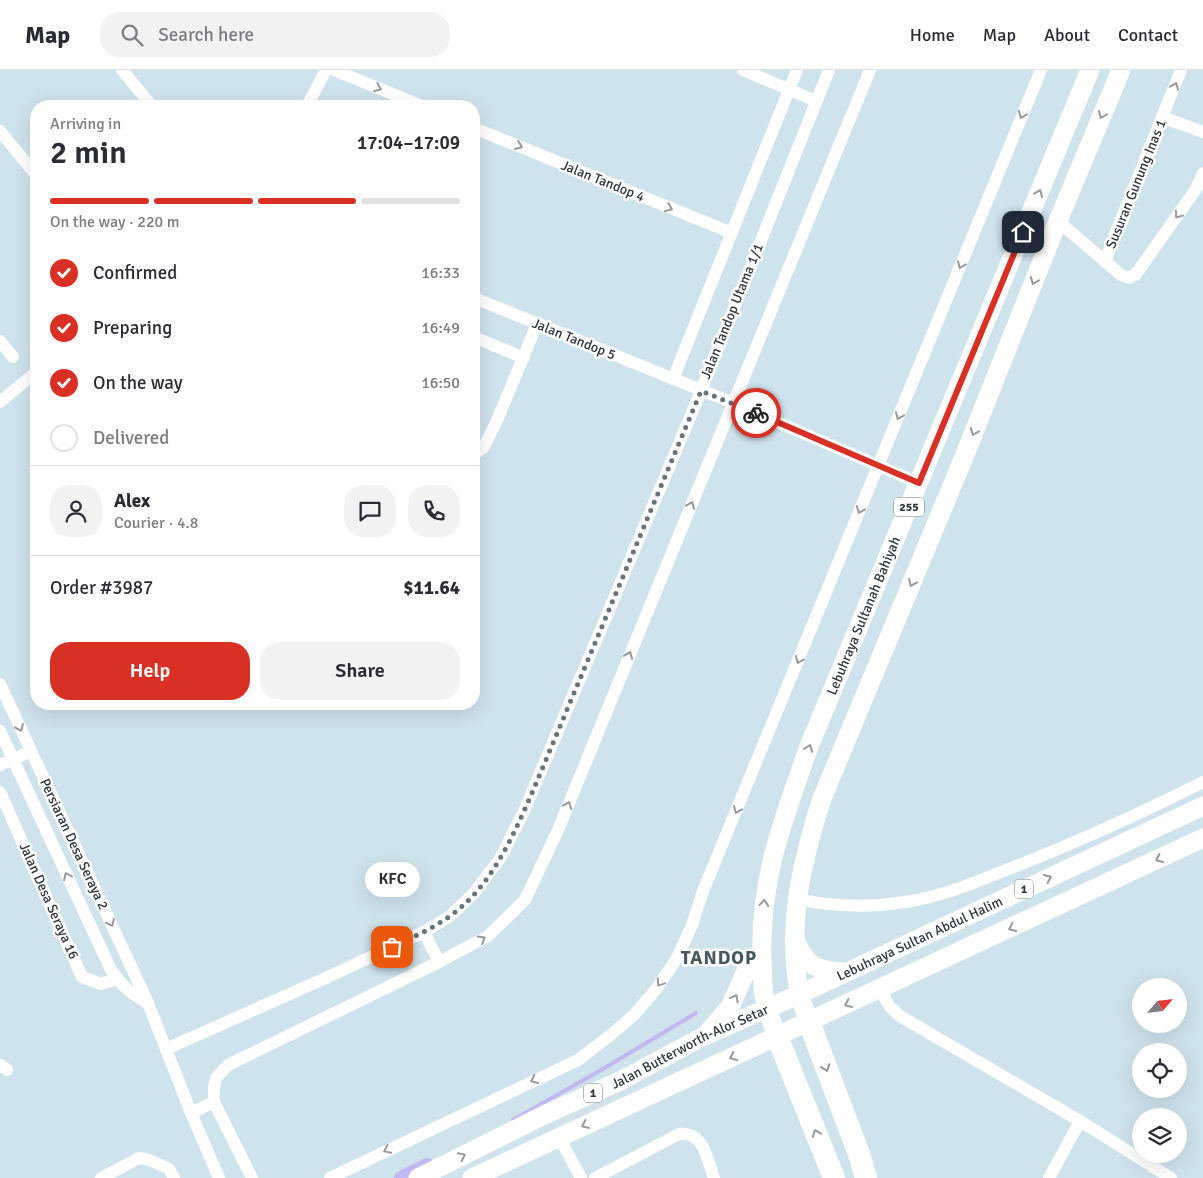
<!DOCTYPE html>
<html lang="en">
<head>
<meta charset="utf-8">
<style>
  :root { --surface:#fff; --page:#f2f2f3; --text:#2b2b33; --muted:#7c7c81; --line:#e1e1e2; --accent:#d93025 }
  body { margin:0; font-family:Signika,sans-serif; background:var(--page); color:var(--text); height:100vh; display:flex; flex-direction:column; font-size:19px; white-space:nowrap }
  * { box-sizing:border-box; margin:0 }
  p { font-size:16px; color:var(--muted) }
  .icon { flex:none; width:28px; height:28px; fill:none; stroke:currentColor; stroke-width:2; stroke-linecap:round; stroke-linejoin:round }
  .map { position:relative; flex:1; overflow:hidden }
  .sheet { position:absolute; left:30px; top:30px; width:450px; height:610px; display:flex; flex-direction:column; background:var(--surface); border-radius:20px; box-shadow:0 5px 20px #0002 }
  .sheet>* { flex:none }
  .needle { width:32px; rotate:62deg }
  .controls { position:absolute; left:1132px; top:908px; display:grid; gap:10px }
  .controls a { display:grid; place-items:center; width:55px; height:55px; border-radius:50%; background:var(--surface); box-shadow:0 5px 20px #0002; font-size:25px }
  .pin { position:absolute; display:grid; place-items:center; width:42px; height:42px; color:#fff; margin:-21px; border-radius:10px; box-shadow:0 2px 8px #0006 }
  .courier { position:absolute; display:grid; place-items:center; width:50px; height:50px; margin:-25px; border:4px solid #d93025; border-radius:50%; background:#fff; color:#222; box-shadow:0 1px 6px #0007 }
  .bubble { position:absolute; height:35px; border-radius:18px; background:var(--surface); box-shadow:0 5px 20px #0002; font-size:16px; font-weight:600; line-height:35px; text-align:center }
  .summary em { font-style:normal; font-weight:600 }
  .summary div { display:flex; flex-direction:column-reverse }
  .summary { display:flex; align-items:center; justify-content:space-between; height:85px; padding:0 20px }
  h1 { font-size:32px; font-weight:600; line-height:38px }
  .bar { display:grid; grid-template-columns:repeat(4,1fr); gap:8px 5px; align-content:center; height:60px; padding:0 20px }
  .bar i { height:6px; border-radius:4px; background:var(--line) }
  .bar .active { background:var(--accent) }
  .bar p { grid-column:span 4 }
  .line { display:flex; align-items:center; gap:12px; padding:0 20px; border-top:1px solid var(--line) }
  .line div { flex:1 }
  .round { display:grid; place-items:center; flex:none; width:52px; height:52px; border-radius:20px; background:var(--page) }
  ol { padding:0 20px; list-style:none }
  li { display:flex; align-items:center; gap:15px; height:55px }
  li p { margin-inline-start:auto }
  li .icon { padding:5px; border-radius:50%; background:var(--accent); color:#fff; stroke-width:4 }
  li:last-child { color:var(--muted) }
  li i { width:28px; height:28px; border:2px solid var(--line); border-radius:50% }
  .primary-button { display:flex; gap:10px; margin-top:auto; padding:10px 20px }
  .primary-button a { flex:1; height:58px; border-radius:20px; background:var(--accent); color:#fff; font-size:20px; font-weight:600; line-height:58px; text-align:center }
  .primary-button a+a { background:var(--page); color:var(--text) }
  header { display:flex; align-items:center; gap:30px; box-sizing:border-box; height:70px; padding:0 25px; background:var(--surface); border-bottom:1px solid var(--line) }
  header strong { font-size:24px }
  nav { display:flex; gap:28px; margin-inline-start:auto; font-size:18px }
  .search { width:350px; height:45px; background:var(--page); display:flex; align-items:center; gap:12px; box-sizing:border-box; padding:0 18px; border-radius:20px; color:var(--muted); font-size:19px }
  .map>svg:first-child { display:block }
</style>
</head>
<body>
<header>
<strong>Map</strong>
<div class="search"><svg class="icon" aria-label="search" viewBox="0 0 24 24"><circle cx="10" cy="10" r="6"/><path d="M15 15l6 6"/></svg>Search here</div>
<nav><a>Home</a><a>Map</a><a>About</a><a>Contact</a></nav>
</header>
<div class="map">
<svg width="1203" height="1108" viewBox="0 0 1203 1108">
  <rect width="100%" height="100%" fill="#cfe3ed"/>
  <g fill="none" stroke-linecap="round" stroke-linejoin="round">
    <polyline stroke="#c2b8f1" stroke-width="4" points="513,1050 603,999 696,943"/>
    <polyline stroke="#c2b8f1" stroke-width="14" points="401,1108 427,1095"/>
    <g stroke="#fff" stroke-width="12">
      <polyline points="122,0 152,36"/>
      <polyline points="334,0 422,36"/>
      <polyline points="743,0 816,31"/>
      <polyline points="307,36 326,0"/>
      <polyline points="1162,47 1203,62"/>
      <polyline points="474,58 732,163"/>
      <polyline points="0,61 36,105"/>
      <polyline points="1058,151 1121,205 1129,208 1136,204 1196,119 1203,103"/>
      <polyline points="1105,192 1114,167 1181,0"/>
      <polyline points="474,228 733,333 919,413"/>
      <polyline points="474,267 524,288"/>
      <polyline points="0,271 13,287"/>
      <polyline points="673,309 797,0"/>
      <polyline points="0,332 36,302"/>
      <polyline points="474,384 484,377 498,348 537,254"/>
      <polyline points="0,614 148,933 191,1043 219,1108"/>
      <path d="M0,661L111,900C122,916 131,924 148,933"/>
      <polyline points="0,695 31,681"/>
      <polyline points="0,722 82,907 101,914 117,909"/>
      <path d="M796,829C834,837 867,838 905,832C940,827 974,813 1006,800C1073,774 1139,744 1203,712"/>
      <polyline points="439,892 488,866 525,830 558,760 870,0"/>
      <polyline points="880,919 889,936 900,946 1080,1051 1171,1108"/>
      <polyline points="166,979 328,907 424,862 450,846 474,823 501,787 524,741 607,545 701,321 829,0"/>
      <polyline points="0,995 7,1000"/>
      <polyline points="191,1043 214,1032"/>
      <polyline points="559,1067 581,1108"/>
      <polyline points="101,1108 139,1088 146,1089 161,1095 169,1099 174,1108"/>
      <polyline points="252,1108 214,1032 214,1017 216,1008 228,995 439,892 424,862"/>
      <polyline points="330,1108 578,990 607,968 634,945 657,918 677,888 692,855 703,821 1041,0"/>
      <path d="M595,1108L679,1064C704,1061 707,1089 714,1108"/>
      <polyline points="1049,1108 1080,1051"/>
    </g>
    <g stroke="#fff" stroke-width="19">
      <path d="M796,871C806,897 818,901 845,902"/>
      <path d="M809,952C806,942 801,933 799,923C787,855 801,795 821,731L964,387L1058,151L1121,0"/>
      <polyline points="709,961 730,937 746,901 762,882"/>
      <path id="s1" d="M777,966C772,953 767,940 764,926C762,915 763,903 762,892C759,809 783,750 810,674L1090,0"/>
      <path id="s2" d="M418,1108L544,1045L622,1010L704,966L800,924L1203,736"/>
      <polyline points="472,1108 1203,768"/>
    </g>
    <g stroke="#fff" stroke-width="22">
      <polyline points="809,952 859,1084 866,1108"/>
      <polyline points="777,966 834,1108"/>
    </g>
  </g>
  <defs><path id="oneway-chevron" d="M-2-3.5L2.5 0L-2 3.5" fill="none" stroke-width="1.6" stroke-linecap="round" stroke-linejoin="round" transform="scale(1.25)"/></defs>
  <g stroke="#969a9c">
    <use href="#oneway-chevron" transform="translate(1175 16) rotate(-68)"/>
    <use href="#oneway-chevron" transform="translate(378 18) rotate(22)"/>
    <use href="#oneway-chevron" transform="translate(1022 45) rotate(112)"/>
    <use href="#oneway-chevron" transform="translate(1102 45) rotate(113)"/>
    <use href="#oneway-chevron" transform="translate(519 76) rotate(23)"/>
    <use href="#oneway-chevron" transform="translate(1039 123) rotate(-68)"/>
    <use href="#oneway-chevron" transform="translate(669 138) rotate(22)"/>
    <use href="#oneway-chevron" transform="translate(1178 145) rotate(125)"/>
    <use href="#oneway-chevron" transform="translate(961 195) rotate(112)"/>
    <use href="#oneway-chevron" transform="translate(1034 211) rotate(112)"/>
    <use href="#oneway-chevron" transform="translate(899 346) rotate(112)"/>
    <use href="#oneway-chevron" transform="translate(974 362) rotate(112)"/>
    <use href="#oneway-chevron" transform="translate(691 435) rotate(-68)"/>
    <use href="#oneway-chevron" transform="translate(860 440) rotate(112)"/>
    <use href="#oneway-chevron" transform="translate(912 513) rotate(113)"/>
    <use href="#oneway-chevron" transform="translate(629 585) rotate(-68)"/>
    <use href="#oneway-chevron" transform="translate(799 590) rotate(112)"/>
    <use href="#oneway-chevron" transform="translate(20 658) rotate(66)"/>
    <use href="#oneway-chevron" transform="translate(809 678) rotate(-69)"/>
    <use href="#oneway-chevron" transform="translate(568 735) rotate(-68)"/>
    <use href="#oneway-chevron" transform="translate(737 740) rotate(112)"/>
    <use href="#oneway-chevron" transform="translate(1159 789) rotate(155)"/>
    <use href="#oneway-chevron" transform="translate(67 806) rotate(-115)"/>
    <use href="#oneway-chevron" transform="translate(1048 808) rotate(-25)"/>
    <use href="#oneway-chevron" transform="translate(764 833) rotate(-85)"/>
    <use href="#oneway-chevron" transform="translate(111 853) rotate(65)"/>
    <use href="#oneway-chevron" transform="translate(1012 858) rotate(155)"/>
    <use href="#oneway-chevron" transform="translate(482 869) rotate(-31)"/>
    <use href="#oneway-chevron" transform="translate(660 913) rotate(124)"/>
    <use href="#oneway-chevron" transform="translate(735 928) rotate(-61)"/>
    <use href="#oneway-chevron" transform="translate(848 934) rotate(155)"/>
    <use href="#oneway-chevron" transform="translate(733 987) rotate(155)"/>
    <use href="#oneway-chevron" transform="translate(826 998) rotate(70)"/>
    <use href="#oneway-chevron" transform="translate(534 1010) rotate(155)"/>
    <use href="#oneway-chevron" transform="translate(585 1055) rotate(155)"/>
    <use href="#oneway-chevron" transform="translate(816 1063) rotate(-112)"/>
    <use href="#oneway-chevron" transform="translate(387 1080) rotate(154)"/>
    <use href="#oneway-chevron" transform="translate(462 1086) rotate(-26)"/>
  </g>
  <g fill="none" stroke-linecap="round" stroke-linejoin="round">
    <path stroke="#667379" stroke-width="5" stroke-dasharray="0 9" d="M392,877C411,868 432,859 450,846C491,817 512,768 532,723L701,321L756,343"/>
    <polyline stroke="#d93025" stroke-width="6" points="756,343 919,413 1023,162"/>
  </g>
  <g text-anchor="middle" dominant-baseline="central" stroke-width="5" stroke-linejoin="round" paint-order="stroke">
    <g fill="#fff" stroke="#6d7275" stroke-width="1">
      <rect x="894" y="427.5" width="30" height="19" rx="4"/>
      <rect x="1015" y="809.5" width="18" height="19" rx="4"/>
      <rect x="584" y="1013.5" width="18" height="19" rx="4"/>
    </g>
    <g font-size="12" font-weight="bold" fill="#2e363a">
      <text x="909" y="437">255</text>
      <text x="1024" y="819">1</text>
      <text x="593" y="1023">1</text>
    </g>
    <g font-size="14" fill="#2e363a" stroke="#fff">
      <text transform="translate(603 111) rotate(22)">Jalan Tandop 4</text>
      <text transform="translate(1136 114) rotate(-68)">Susuran Gunung Inas 1</text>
      <text transform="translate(732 241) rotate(-68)">Jalan Tandop Utama 1/1</text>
      <text transform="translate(574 269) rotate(22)">Jalan Tandop 5</text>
      <text stroke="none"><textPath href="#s1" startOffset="440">Lebuhraya Sultanah Bahiyah</textPath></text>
      <text transform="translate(74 774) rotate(65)">Persiaran Desa Seraya 2</text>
      <text transform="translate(49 831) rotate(66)">Jalan Desa Seraya 16</text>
      <text stroke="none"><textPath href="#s2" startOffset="556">Lebuhraya Sultan Abdul Halim</textPath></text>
      <text stroke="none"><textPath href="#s2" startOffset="302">Jalan Butterworth-Alor Setar</textPath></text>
    </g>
    <g font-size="19" font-weight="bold" letter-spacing="1" fill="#475960" stroke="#fff">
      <text x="719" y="888">TANDOP</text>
    </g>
  </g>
</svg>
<div class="controls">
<a><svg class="needle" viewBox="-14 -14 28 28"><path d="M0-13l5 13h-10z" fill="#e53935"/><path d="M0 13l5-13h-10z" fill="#7c7c81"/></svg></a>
<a><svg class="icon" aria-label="locate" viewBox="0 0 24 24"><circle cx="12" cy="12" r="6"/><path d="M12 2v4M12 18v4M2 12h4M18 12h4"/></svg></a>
<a><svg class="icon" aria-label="layers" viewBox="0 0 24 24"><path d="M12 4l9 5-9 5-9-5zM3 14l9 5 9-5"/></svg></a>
</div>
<div class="pin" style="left:392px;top:877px;background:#ea580c"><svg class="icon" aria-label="bag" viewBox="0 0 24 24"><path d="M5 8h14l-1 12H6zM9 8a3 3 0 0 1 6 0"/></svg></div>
<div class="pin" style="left:1023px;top:162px;background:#1f2937"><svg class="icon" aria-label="home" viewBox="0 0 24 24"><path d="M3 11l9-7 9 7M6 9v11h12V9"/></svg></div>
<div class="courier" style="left:756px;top:343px"><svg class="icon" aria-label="bike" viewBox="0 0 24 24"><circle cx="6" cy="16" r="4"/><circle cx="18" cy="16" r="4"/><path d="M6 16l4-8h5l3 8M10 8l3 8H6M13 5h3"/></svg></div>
<div class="bubble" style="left:365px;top:792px;width:55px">KFC</div>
<section class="sheet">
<div class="summary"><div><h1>2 min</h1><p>Arriving in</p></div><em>17:04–17:09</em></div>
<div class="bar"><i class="active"></i><i class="active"></i><i class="active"></i><i></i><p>On the way · 220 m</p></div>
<ol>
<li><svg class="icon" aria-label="check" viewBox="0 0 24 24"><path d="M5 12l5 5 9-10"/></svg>Confirmed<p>16:33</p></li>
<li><svg class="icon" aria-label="check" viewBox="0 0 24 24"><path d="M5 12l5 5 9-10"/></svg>Preparing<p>16:49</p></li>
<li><svg class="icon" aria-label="check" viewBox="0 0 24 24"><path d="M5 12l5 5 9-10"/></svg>On the way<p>16:50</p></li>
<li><i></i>Delivered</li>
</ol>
<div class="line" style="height:90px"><a class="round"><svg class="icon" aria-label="person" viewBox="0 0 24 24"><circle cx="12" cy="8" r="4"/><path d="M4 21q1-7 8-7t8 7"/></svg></a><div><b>Alex</b><p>Courier · 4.8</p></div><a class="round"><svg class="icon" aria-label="chat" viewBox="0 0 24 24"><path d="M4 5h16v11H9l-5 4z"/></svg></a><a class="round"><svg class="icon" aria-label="phone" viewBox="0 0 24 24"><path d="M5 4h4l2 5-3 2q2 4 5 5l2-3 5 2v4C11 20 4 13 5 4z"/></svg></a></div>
<div class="line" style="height:65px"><div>Order #3987</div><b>$11.64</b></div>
<div class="primary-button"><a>Help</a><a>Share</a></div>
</section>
</div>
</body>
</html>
